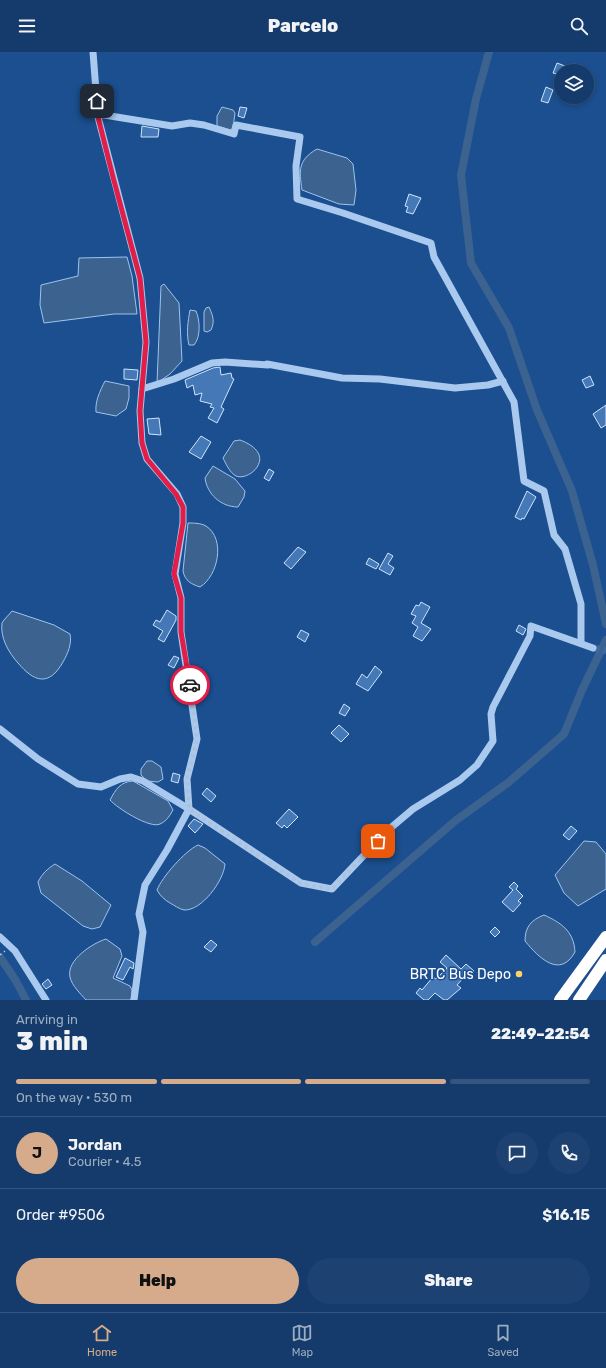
<!DOCTYPE html>
<html lang="en">
<head>
<meta charset="utf-8">
<style>
  :root { --surface:#143b6b; --page:#1d4271; --text:#f1f3f6; --muted:#9dadc1; --line:#33557e; --accent:#d6ab8b }
  body { margin:0; font-family:Rubik,sans-serif; background:var(--page); color:var(--text); height:100vh; display:flex; flex-direction:column; font-size:15px; white-space:nowrap }
  * { box-sizing:border-box; margin:0 }
  p { font-size:13px; color:var(--muted) }
  .icon { flex:none; width:22px; height:22px; fill:none; stroke:currentColor; stroke-width:2; stroke-linecap:round; stroke-linejoin:round }
  .map { position:relative; height:948px; overflow:hidden }
  .side { display:flex; flex-direction:column; background:var(--surface); flex:1 }
  .side>* { flex:none }
  .fabs { position:absolute; left:554px; top:12px; display:grid; gap:8px }
  .fabs a { display:grid; place-items:center; width:40px; height:40px; border-radius:50%; background:var(--surface); box-shadow:0 2px 6px #0003,0 0 0 1px var(--line); font-size:20px }
  .pin { position:absolute; display:grid; place-items:center; width:34px; height:34px; color:#fff; margin:-17px; border-radius:8px; box-shadow:0 2px 6px #0006 }
  .courier { position:absolute; display:grid; place-items:center; width:40px; height:40px; margin:-20px; border:3px solid #e11d48; border-radius:50%; background:#fff; color:#222; box-shadow:0 1px 5px #0007 }
  .overview em { font-style:normal; font-weight:800 }
  .overview div { display:flex; flex-direction:column-reverse }
  .overview { display:flex; align-items:center; justify-content:space-between; height:68px; padding:0 16px }
  h1 { font-size:26px; font-weight:800; line-height:30px }
  .bar { display:grid; grid-template-columns:repeat(4,1fr); gap:6px 4px; align-content:center; height:48px; padding:0 16px }
  .bar i { height:5px; border-radius:3px; background:var(--line) }
  .bar .active { background:var(--accent) }
  .bar p { grid-column:span 4 }
  .line { display:flex; align-items:center; gap:10px; padding:0 16px; border-top:1px solid var(--line) }
  .line div { flex:1 }
  .round { display:grid; place-items:center; flex:none; width:42px; height:42px; border-radius:21px; background:var(--page) }
  .button { display:flex; gap:8px; margin-top:auto; padding:8px 16px }
  .button a { flex:1; height:46px; border-radius:24px; background:var(--accent); color:#111; font-size:16px; font-weight:800; line-height:46px; text-align:center }
  .button a+a { background:var(--page); color:var(--text) }
  header { display:flex; justify-content:space-between; align-items:center; height:52px; padding:0 16px; background:var(--surface); font-size:18px; font-weight:800 }
  .tabs { display:flex; justify-content:space-around; align-items:center; height:56px; border-top:1px solid var(--line); background:var(--surface); font-size:11px; color:var(--muted) }
  .tabs a { display:grid; justify-items:center; gap:2px }
  .tabs .active { color:var(--accent) }
  .map>svg:first-child { display:block }
</style>
</head>
<body>
<header><svg class="icon" aria-label="menu" viewBox="0 0 24 24"><path d="M4 6h16M4 12h16M4 18h16"/></svg>Parcelo<svg class="icon" aria-label="search" viewBox="0 0 24 24"><circle cx="10" cy="10" r="6"/><path d="M15 15l6 6"/></svg></header>
<div class="map">
<svg width="606" height="948" viewBox="0 0 606 948">
  <rect width="100%" height="100%" fill="#1b4f8f"/>
  <g fill="#3c6290" stroke="#9cc4f0">
    <polygon points="222,55 233,58 235,61 233,76 230,78 217,74 217,64"/>
    <path d="M317,97L347,106L353,112L356,138L354,153L339,152L302,138C299,118 298,108 317,97Z"/>
    <polygon points="127,205 132,224 137,262 114,262 44,271 40,253 41,233 78,224 79,206"/>
    <polygon points="164,232 179,251 182,309 170,322 157,331 161,234"/>
    <path d="M209,255C213,264 215,269 211,278L207,280L204,279V260L206,256Z"/>
    <path d="M190,258L196,259C200,268 201,285 194,293H189C186,281 188,269 190,258Z"/>
    <path d="M105,329L129,334V346L126,357L116,364L96,360C95,349 100,339 105,329Z"/>
    <path d="M240,388C280,403 249,430 236,424C230,421 226,412 223,406L234,389Z"/>
    <path d="M213,414L235,427L245,439L244,445L238,455C221,455 207,442 205,426Z"/>
    <path d="M188,471C193,471 201,471 206,474C226,487 218,524 200,535C191,532 185,529 183,519Z"/>
    <path d="M12,559L54,573L70,582C72,592 68,601 63,610C49,635 34,630 18,611C9,601 0,586 2,571C4,567 9,563 12,559Z"/>
    <polygon points="147,709 152,709 161,715 163,727 158,730 147,729 141,723 141,717"/>
    <path d="M133,729L168,749L173,758C170,763 167,769 160,772C150,777 117,756 110,748C116,737 120,730 133,729Z"/>
    <polygon points="584,789 596,790 606,802 606,837 578,854 564,841 555,823"/>
    <path d="M198,793L205,796L225,812C224,828 202,859 184,858C179,857 174,853 170,851C165,848 160,844 157,838C162,825 185,799 198,793Z"/>
    <path d="M55,812L82,829L111,853L100,875L92,877L83,874L41,841L38,830C42,822 47,817 55,812Z"/>
    <path d="M544,863C562,871 574,880 575,900C560,927 539,906 525,889C525,875 531,868 544,863Z"/>
    <path d="M106,887L120,897L122,904L113,926L130,934L132,938L131,948H86C80,941 72,934 70,925C66,908 93,891 106,887Z"/>
  </g>
  <g fill="none" stroke-linecap="round" stroke-linejoin="round">
    <g stroke="#3c6290" stroke-width="8">
      <polyline points="489,0 476,47 461,123 471,211 509,276 537,358 572,439 593,513 606,572"/>
      <polyline points="315,890 455,769 509,730 564,682 582,638 606,588"/>
      <polyline points="0,905 16,929 26,948"/>
    </g>
  </g>
  <g fill="#4478b7" stroke="#cfe3fa">
    <polygon points="557,11 565,14 560,23 553,21"/>
    <polygon points="546,35 553,38 548,51 541,49"/>
    <polygon points="240,55 247,56 244,66 238,64"/>
    <polygon points="142,74 159,77 158,85 141,85"/>
    <polygon points="409,142 421,146 413,162 406,160 408,155 405,154"/>
    <polygon points="220,315 221,323 231,321 232,326 234,327 221,355 224,357 217,371 208,366 214,356 210,355 212,352 200,349 202,341 195,343 193,333 187,336 185,328 213,316"/>
    <polygon points="124,317 138,318 137,328 124,327"/>
    <polygon points="590,324 594,333 586,336 582,328"/>
    <polygon points="606,353 606,373 601,376 593,362"/>
    <polygon points="159,366 161,383 149,382 147,367"/>
    <polygon points="201,384 211,390 201,407 189,400"/>
    <polygon points="269,417 274,420 269,429 264,426"/>
    <polygon points="527,439 536,445 524,467 522,466 521,468 515,465"/>
    <polygon points="298,495 306,500 291,517 284,511"/>
    <polygon points="388,501 393,504 388,512 394,516 390,523 379,517"/>
    <polygon points="369,506 379,512 376,517 366,512"/>
    <polygon points="421,550 430,555 421,571 431,577 422,589 413,584 418,575 412,571 416,564 411,562 416,553 419,554"/>
    <polygon points="167,558 176,564 176,568 164,590 158,587 163,579 153,573 156,568 160,570"/>
    <polygon points="519,573 526,577 523,583 516,579"/>
    <polygon points="301,578 309,582 305,590 297,585"/>
    <polygon points="174,604 179,606 174,616 168,613"/>
    <polygon points="375,614 382,620 368,639 356,632 362,622 367,626"/>
    <polygon points="344,652 350,656 345,664 339,661"/>
    <polygon points="339,673 349,682 341,690 331,681"/>
    <polygon points="173,721 180,723 178,731 171,729"/>
    <polygon points="207,736 216,744 211,750 202,742"/>
    <polygon points="289,757 298,765 287,776 284,773 282,776 276,771"/>
    <polygon points="194,767 203,772 195,781 188,774"/>
    <polygon points="571,774 577,779 569,788 563,783"/>
    <polygon points="514,830 518,834 516,837 523,844 518,849 521,851 513,860 502,850 513,838 509,835"/>
    <polygon points="495,875 500,880 495,885 490,880"/>
    <polygon points="211,888 217,893 211,900 204,895"/>
    <polygon points="446,903 461,917 466,912 474,919 467,927 465,924 457,933 461,936 447,948 444,948 435,941 428,948 424,948 416,941 420,936 422,938 433,925 436,927 447,916 440,910"/>
    <polygon points="125,906 134,911 133,917 130,915 123,928 116,925"/>
    <polygon points="48,927 52,933 46,937 42,932"/>
  </g>
  <g fill="none" stroke-linecap="round" stroke-linejoin="round">
    <polyline stroke="#3d69a0" stroke-width="7" stroke-dasharray="7 3.5" stroke-linecap="butt" points="593,596 606,599"/>
    <polyline stroke="#a9c9ee" stroke-width="1.5" stroke-dasharray="2 3" stroke-linecap="butt" points="0,903 5,899"/>
    <g stroke="#a9c9ee" stroke-width="7">
      <polyline points="93,0 98,65 140,226 146,290 140,359 142,391 147,407 177,442 183,455 183,471 175,522 181,546 181,580 197,687 187,727 189,757 301,831 332,837 387,779 413,757 460,728 477,713 493,689 491,662 493,655 530,584 531,574 593,596"/>
      <polyline points="98,62 172,74 190,71 204,73 234,82 236,73 300,85 296,114 297,147 343,161 431,191 434,205 514,350 524,429 544,439 554,483 565,497 581,552 581,591"/>
      <polyline points="267,312 342,326 380,327 455,336 488,333 503,329"/>
      <polyline points="142,337 174,327 212,311 225,310 268,313"/>
      <polyline points="0,677 38,707 78,732 101,735 120,727 131,725 143,729 189,757 167,798 145,833 139,862 143,880 134,948"/>
      <polyline points="0,885 15,899 46,948"/>
    </g>
    <g stroke="#fff" stroke-width="12">
      <polyline points="560,948 606,885"/>
      <polyline points="579,948 606,908"/>
    </g>
  </g>
  <g fill="none" stroke-linecap="round" stroke-linejoin="round">
    <polyline stroke="#afc1d8" stroke-width="4" stroke-dasharray="0 7.2" points="190,633 197,687 187,727 189,757 301,832 332,837 378,789"/>
    <polyline stroke="#e11d48" stroke-width="5" points="97,49 98,65 113,125 140,226 146,290 140,359 142,391 147,407 176,442 183,455 183,471 174,522 181,546 181,580 190,633"/>
  </g>
  <circle fill="#ffd166" stroke="#1b4f8f" stroke-width="1.5" cx="519" cy="922" r="4"/>
  <g text-anchor="middle" dominant-baseline="central" stroke-width="3" stroke-linejoin="round" paint-order="stroke">
    <g font-size="14" fill="#fff" stroke="#1b4f8f" text-anchor="end">
      <text x="511" y="922">BRTC Bus Depo</text>
    </g>
  </g>
</svg>
<div class="fabs">
<a><svg class="icon" aria-label="layers" viewBox="0 0 24 24"><path d="M12 4l9 5-9 5-9-5zM3 14l9 5 9-5"/></svg></a>
</div>
<div class="pin" style="left:378px;top:789px;background:#ea580c"><svg class="icon" aria-label="bag" viewBox="0 0 24 24"><path d="M5 8h14l-1 12H6zM9 8a3 3 0 0 1 6 0"/></svg></div>
<div class="pin" style="left:97px;top:49px;background:#1f2937"><svg class="icon" aria-label="home" viewBox="0 0 24 24"><path d="M3 11l9-7 9 7M6 9v11h12V9"/></svg></div>
<div class="courier" style="left:190px;top:633px"><svg class="icon" aria-label="car" viewBox="0 0 24 24"><path d="M5 17H2v-5l4-1 3-4h7l3 4 3 1v5h-3M9 17h6M6 11h13"/><circle cx="7" cy="17" r="2"/><circle cx="17" cy="17" r="2"/></svg></div>
</div>
<section class="side">
<div class="overview"><div><h1>3 min</h1><p>Arriving in</p></div><em>22:49–22:54</em></div>
<div class="bar"><i class="active"></i><i class="active"></i><i class="active"></i><i></i><p>On the way · 530 m</p></div>
<div class="line" style="height:72px"><b class="round" style="background:var(--accent);color:#111">J</b><div><b>Jordan</b><p>Courier · 4.5</p></div><a class="round"><svg class="icon" aria-label="chat" viewBox="0 0 24 24"><path d="M4 5h16v11H9l-5 4z"/></svg></a><a class="round"><svg class="icon" aria-label="phone" viewBox="0 0 24 24"><path d="M5 4h4l2 5-3 2q2 4 5 5l2-3 5 2v4C11 20 4 13 5 4z"/></svg></a></div>
<div class="line" style="height:52px"><div>Order #9506</div><b>$16.15</b></div>
<div class="button"><a>Help</a><a>Share</a></div>
</section>
<nav class="tabs">
<a class="active"><svg class="icon" aria-label="home" viewBox="0 0 24 24"><path d="M3 11l9-7 9 7M6 9v11h12V9"/></svg>Home</a>
<a><svg class="icon" aria-label="map" viewBox="0 0 24 24"><path d="M3 6l6-2 6 2 6-2v14l-6 2-6-2-6 2zM9 4v14M15 6v14"/></svg>Map</a>
<a><svg class="icon" aria-label="saved" viewBox="0 0 24 24"><path d="M7 4h10v16l-5-4-5 4z"/></svg>Saved</a>
</nav>
</body>
</html>
